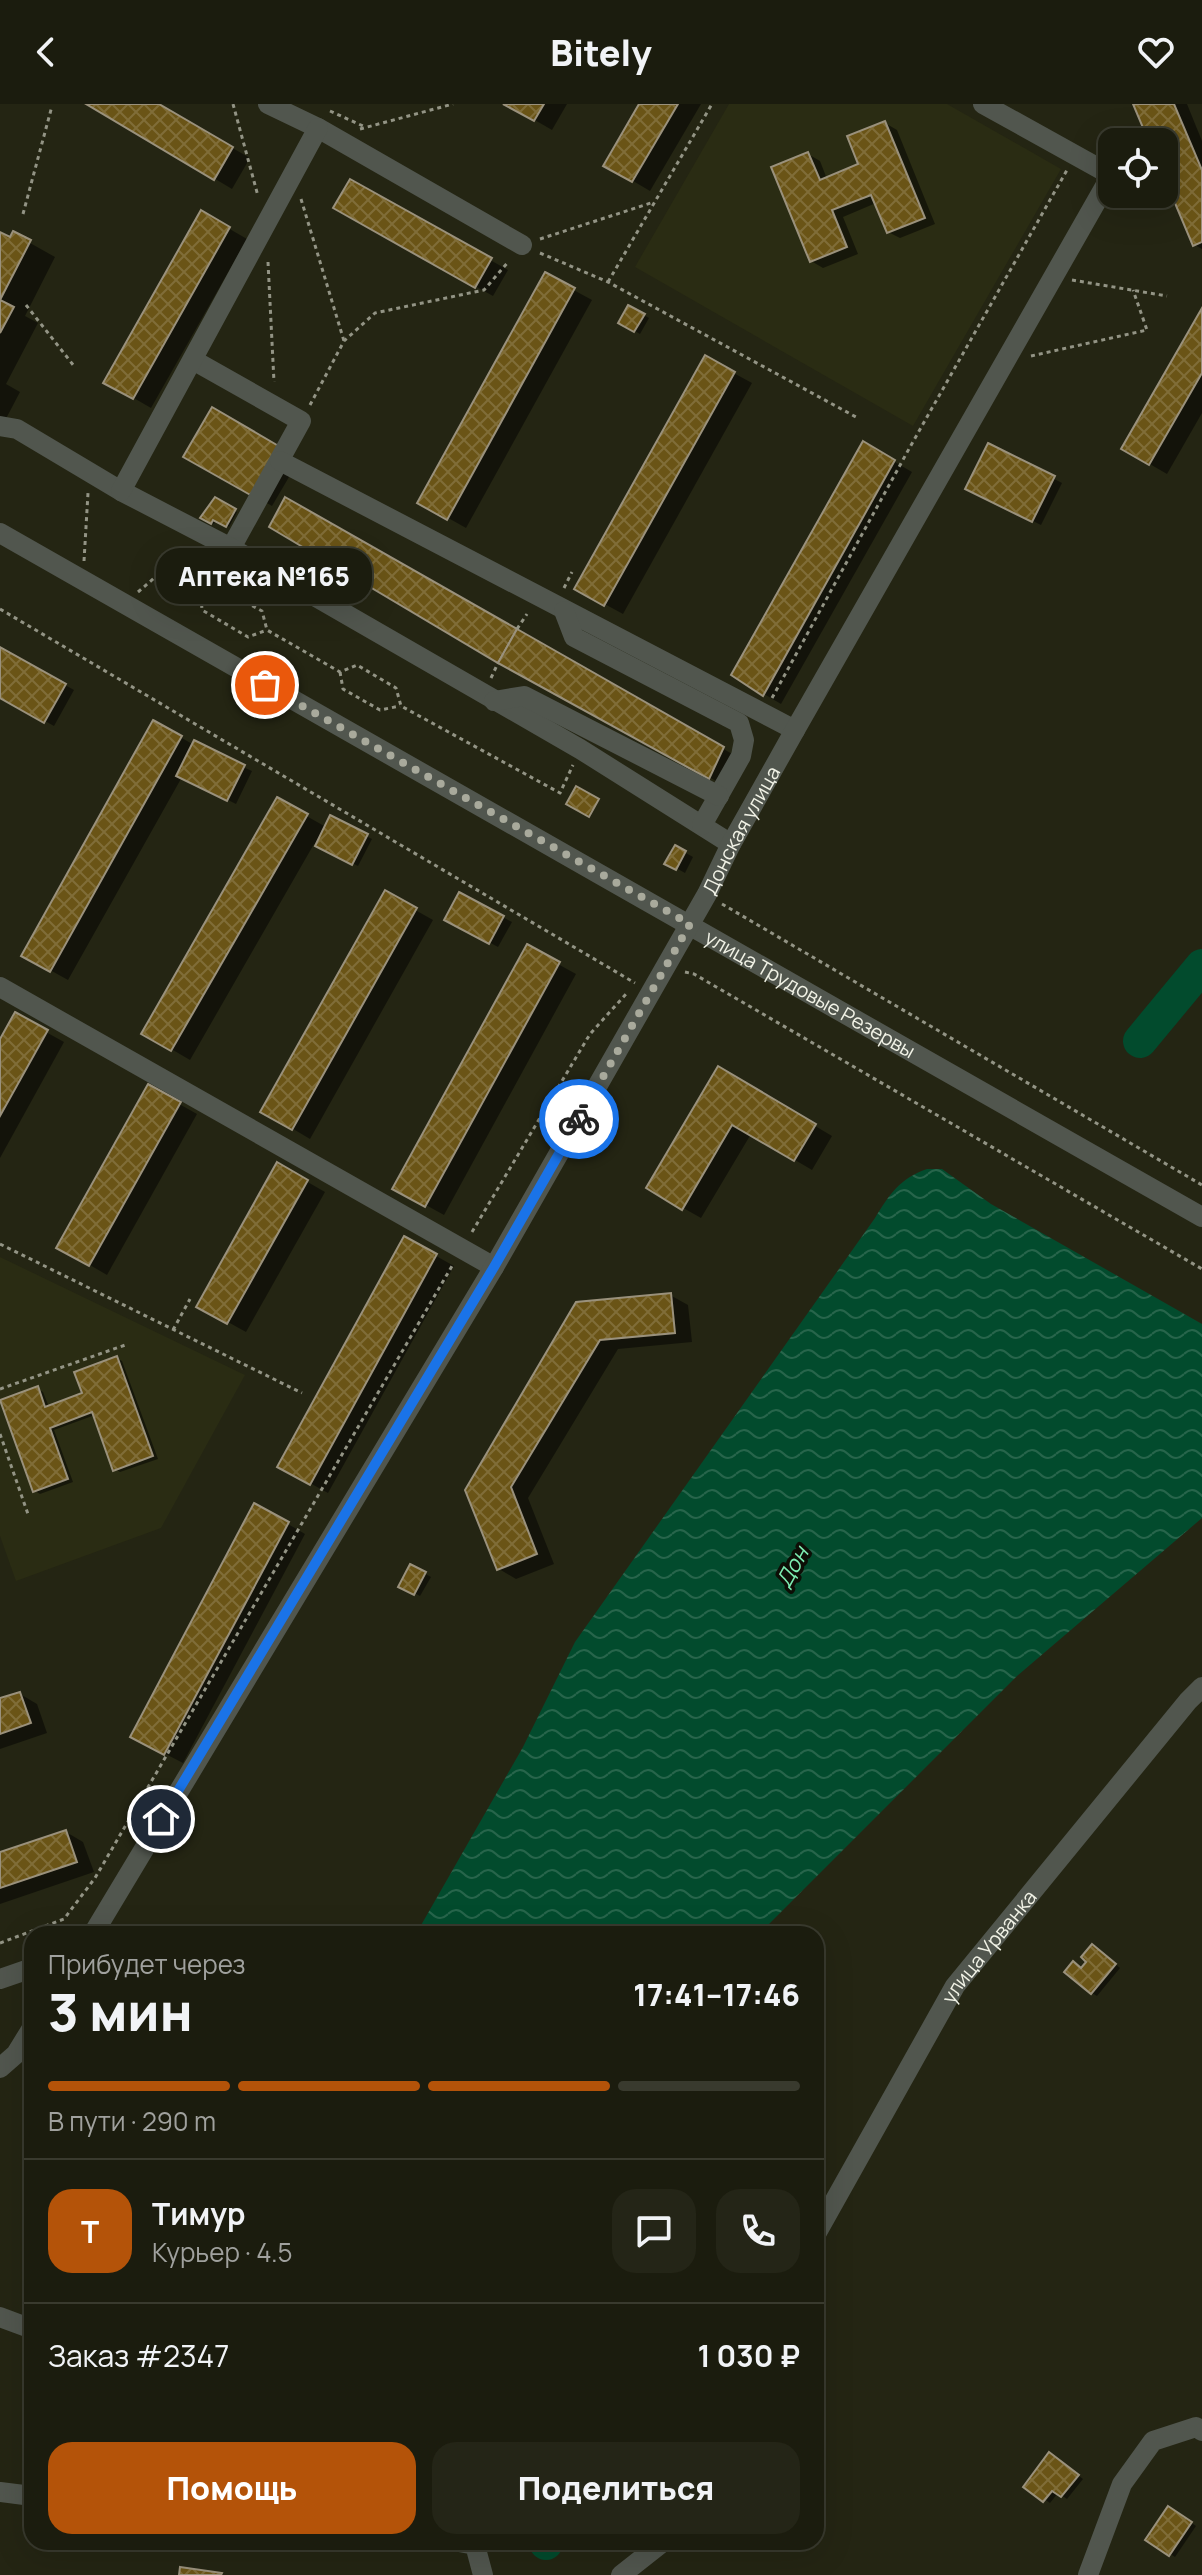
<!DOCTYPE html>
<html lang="ru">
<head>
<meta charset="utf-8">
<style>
  :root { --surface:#1b1c0e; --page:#242517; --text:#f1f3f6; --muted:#a0a19e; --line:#393a2e; --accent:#b45309 }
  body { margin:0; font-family:Manrope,sans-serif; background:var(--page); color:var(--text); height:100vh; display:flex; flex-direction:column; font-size:30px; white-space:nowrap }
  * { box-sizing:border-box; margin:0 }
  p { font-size:26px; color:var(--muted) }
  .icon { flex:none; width:44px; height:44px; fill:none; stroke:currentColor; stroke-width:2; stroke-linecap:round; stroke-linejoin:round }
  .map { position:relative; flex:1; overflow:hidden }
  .panel { position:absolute; left:24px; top:1822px; width:800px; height:624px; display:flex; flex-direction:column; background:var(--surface); border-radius:24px; box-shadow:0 8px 32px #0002,0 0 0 2px var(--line) }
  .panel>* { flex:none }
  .fabs { position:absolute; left:1098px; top:24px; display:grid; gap:16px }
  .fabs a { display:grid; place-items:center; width:80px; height:80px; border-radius:16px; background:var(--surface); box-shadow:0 8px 32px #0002,0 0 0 2px var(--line); font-size:40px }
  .pin { position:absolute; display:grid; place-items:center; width:68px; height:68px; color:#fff; margin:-34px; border:4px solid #fff; border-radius:50%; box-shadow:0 2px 8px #0007 }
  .courier { position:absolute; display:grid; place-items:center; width:80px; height:80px; margin:-40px; border:6px solid #1a73e8; border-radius:50%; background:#fff; color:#222; box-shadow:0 2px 10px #0007 }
  .bubble { position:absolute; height:56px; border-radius:24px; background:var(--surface); box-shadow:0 8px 32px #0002,0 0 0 2px var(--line); font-size:26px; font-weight:800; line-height:56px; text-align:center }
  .summary em { font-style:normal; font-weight:800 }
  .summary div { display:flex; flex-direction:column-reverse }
  .summary { display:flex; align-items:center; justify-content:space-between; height:136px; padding:0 24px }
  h1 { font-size:52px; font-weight:800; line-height:60px }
  .bar { display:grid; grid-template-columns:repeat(4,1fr); gap:12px 8px; align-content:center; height:96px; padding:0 24px }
  .bar i { height:10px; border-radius:6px; background:var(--line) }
  .bar .selected { background:var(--accent) }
  .bar p { grid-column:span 4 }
  .line { display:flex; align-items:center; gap:20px; padding:0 24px; border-top:2px solid var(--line) }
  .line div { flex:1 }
  .round { display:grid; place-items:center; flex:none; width:84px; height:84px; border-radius:24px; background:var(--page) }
  .action { display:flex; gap:16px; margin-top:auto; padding:16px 24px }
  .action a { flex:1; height:92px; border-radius:24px; background:var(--accent); color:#fff; font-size:32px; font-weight:800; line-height:92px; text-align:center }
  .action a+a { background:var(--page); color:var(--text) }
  header { display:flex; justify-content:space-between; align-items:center; height:104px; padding:0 24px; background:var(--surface); font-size:36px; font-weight:800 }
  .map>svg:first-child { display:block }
</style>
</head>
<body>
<header><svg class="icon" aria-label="back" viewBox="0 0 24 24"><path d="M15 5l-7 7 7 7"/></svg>Bitely<svg class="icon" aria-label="heart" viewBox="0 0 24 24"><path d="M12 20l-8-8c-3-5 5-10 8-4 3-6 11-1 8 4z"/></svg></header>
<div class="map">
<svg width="1202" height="2471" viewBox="0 0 1202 2471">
  <defs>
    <pattern id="water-waves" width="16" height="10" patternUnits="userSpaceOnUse" patternTransform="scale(2)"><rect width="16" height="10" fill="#024b2d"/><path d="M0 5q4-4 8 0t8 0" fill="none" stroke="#27654b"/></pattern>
    <pattern id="building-cross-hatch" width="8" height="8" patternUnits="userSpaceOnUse" patternTransform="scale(2)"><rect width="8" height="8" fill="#6a5416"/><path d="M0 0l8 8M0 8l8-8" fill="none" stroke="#806d38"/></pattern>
  </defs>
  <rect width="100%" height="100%" fill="#242513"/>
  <g fill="#2a2c13">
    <polygon points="729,0 947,0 1061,65 913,322 635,163"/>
    <polygon points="0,1153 245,1271 161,1424 16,1477 0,1432"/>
  </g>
  <path fill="url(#water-waves)" d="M927,1065H942L991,1100L1202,1220V1414L1017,1572L759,1830H416L523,1643L575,1538L875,1114C889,1091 900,1074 927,1065Z"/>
  <g fill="#0007">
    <polygon points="90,0 155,0 250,54 232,85"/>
    <polygon points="507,0 567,0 552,26"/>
    <polygon points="641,0 701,0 650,87 606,61"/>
    <polygon points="1136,0 1187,0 1202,37 1202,145 1195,141 1164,68 1164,38 1152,38"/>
    <polygon points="885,19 897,26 935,120 900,134 888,128 876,99 843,113 858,150 823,164 811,157 808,50 820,57 827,75 861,62"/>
    <polygon points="351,78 508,166 493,192 336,104"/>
    <polygon points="202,109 247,135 151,304 106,278"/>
    <polygon points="0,130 10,136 14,130 55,153 25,212 38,219 6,280 20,288 0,326"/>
    <polygon points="546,171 592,196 466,424 420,398"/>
    <polygon points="629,203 649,214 640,230 621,219"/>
    <polygon points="1202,208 1202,309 1167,370 1124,345"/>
    <polygon points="706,254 752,279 623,510 577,485"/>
    <polygon points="213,306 299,356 272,402 186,352"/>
    <polygon points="864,340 912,368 781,600 764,590"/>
    <polygon points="989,341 1062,379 1041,421 976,389"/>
    <polygon points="215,396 237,408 229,423 216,415 214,420 203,413"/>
    <polygon points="286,396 741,655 727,683 518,568"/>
    <polygon points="0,545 74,586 54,622 0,592"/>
    <polygon points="154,618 194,641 252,667 236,700 182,673 68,876 23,851"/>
    <polygon points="278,696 326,723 331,714 372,735 358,762 314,740 190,956 144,929"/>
    <polygon points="675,743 693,753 685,769 667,759"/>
    <polygon points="385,789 433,816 310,1035 263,1007"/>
    <polygon points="459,790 512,818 498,843 446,815"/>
    <polygon points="527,843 576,870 444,1111 395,1084"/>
    <polygon points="15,911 64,938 0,1054 0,939"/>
    <polygon points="719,965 832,1032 812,1066 751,1030 701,1114 648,1084"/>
    <polygon points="149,983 197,1010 107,1171 59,1143"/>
    <polygon points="278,1061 325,1088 246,1228 199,1202"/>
    <polygon points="404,1134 454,1162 328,1389 279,1362"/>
    <polygon points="670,1191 688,1201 692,1238 618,1245 528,1394 554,1460 516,1475 499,1465 468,1386 578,1200"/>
    <polygon points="117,1254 122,1257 158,1355 120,1368 115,1365 95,1311 54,1326 73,1378 40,1390 35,1387 38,1285 43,1288 49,1303 84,1291"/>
    <polygon points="288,1420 305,1430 183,1659 150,1642"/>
    <polygon points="411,1462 431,1473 420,1492 401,1482"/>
    <polygon points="20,1590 37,1600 47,1629 0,1645 0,1597"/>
    <polygon points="66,1728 83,1738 94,1768 0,1800 0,1750"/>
    <polygon points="1098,1845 1120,1864 1097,1892 1092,1889 1083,1866"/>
    <polygon points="1055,2354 1083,2375 1067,2395 1058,2389 1050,2399 1026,2382"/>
    <polygon points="1169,2404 1196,2422 1175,2453 1148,2436"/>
  </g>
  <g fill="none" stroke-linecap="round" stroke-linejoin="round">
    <g stroke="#024b2d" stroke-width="34">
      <polyline points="1140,937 1202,862"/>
      <polyline points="546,2439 546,2438"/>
    </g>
  </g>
  <g fill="url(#building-cross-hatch)" stroke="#9a917c" stroke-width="2">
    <polygon points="86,0 159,0 233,43 214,76"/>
    <polygon points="503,0 544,0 534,17"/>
    <polygon points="639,0 678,0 632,78 603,62"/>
    <polygon points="1133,0 1174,0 1202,66 1202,138 1193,142 1164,73 1164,38 1149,38"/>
    <polygon points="885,17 925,114 887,129 871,91 832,106 847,143 810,158 771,63 808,48 820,76 858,60 847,32"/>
    <polygon points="350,75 492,154 475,184 333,104"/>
    <polygon points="201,106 230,123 133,295 103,279"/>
    <polygon points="13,127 31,136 0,196 14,203 0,229 0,128 10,133"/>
    <polygon points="545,168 575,184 447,416 417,399"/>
    <polygon points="628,201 645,210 634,228 618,219"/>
    <polygon points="1202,204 1202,269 1149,361 1121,345"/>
    <polygon points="705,251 735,268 604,502 574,485"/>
    <polygon points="212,303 282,344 254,393 183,353"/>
    <polygon points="863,337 895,356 763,592 731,571"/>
    <polygon points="988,339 1055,372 1032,418 965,385"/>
    <polygon points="215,393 236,405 226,423 213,416 211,420 200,414"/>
    <polygon points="285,393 517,525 498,559 269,423"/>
    <polygon points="517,525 724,643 709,675 498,559"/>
    <polygon points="0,543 66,580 44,619 0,594"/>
    <polygon points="153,616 182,632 50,868 21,852"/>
    <polygon points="194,636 245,661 227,697 176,672"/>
    <polygon points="576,682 599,695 589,713 566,700"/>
    <polygon points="277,693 308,710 171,947 141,930"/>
    <polygon points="330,711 368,730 352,761 315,742"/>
    <polygon points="675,741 686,747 676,766 664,760"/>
    <polygon points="385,786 417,804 292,1026 260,1008"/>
    <polygon points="459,788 504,812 489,840 444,816"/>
    <polygon points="527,840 560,858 425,1103 392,1085"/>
    <polygon points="15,908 48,926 0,1012 0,935"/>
    <polygon points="718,962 816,1020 794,1057 732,1021 682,1106 646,1084"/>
    <polygon points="148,980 181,998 89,1162 56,1144"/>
    <polygon points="277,1058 308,1076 227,1220 196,1203"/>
    <polygon points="404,1132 437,1150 310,1381 277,1363"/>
    <polygon points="671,1189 675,1229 600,1236 511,1383 537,1450 497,1466 465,1386 576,1198"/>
    <polygon points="117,1252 153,1352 113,1367 92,1308 50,1324 68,1375 33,1388 0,1296 38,1282 45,1303 82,1289 74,1268"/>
    <polygon points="254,1399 289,1418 164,1651 130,1633"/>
    <polygon points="410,1460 426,1468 414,1491 398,1483"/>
    <polygon points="20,1588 31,1619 0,1630 0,1594"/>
    <polygon points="66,1726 77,1758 0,1784 0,1748"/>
    <polygon points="1092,1840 1116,1860 1091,1890 1064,1868 1073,1857 1081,1864 1086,1858 1081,1853"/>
    <polygon points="1049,2348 1079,2371 1061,2393 1052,2387 1043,2398 1023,2383"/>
    <polygon points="1168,2402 1192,2418 1169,2452 1145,2436"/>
    <polygon points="180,2463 222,2469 221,2471 179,2471"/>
  </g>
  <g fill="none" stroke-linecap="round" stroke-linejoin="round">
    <g stroke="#939485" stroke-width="3" stroke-dasharray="4 4" stroke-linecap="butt">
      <polyline points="233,0 258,92"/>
      <polyline points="330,7 363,22"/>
      <polyline points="360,25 453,0"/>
      <polyline points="301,95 344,237"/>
      <polyline points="23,110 52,2"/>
      <polyline points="540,135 654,98"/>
      <polyline points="540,149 608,178 856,313"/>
      <polyline points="268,158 274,278"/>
      <polyline points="1072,176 1167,192"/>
      <polyline points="608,178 712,0"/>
      <polyline points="26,201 74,262"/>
      <polyline points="1031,252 1147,226 1133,186"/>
      <polyline points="310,301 344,237 375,209 484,186 509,157"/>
      <polyline points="84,457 88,389"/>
      <polyline points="162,468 201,492 218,483 262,507 267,526 340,568 357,561 396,584 401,602 560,689 573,661"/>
      <polyline points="564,484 572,468"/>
      <polyline points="138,488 190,443"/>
      <polyline points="201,492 202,506 248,533 267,526"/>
      <polyline points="0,505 635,879"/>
      <polyline points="517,525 527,510"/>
      <polyline points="340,568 343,585 380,606 400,602"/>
      <polyline points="491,574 498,559"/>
      <polyline points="772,594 910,343 1067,66"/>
      <polyline points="722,800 1202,1081"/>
      <polyline points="685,868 694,870 1202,1165"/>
      <polyline points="472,1128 590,930 626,890"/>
      <polyline points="0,1140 302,1289"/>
      <polyline points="173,1226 190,1195"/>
      <polyline points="0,1285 128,1240"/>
      <polyline points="0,1330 29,1413"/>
      <polyline points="0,1839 64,1815 95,1774 452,1162"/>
    </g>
    <g stroke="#51564e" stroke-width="20">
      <polyline points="268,0 318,24 522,141"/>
      <polyline points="983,0 1111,71"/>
      <polyline points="193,256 301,317 231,444"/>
      <polyline points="0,322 17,325 121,387 231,444 580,645 731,740"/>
      <polyline points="280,357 795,626"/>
      <polyline points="121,387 318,24"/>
      <path id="s1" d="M0,429C399,660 803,882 1202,1113"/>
      <polyline points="564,507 574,533 739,619 744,636 741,652 702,721"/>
      <polyline points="494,597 524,592 719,692"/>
      <polyline points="0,883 494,1163"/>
      <path id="s2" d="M93,1830L494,1163L707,790L731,740L795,626L1112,70"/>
      <polyline points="0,1875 32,1864"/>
      <polyline points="0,1964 16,1950 32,1924"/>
      <path id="s3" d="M816,2130L955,1882L1188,1597L1202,1583"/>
      <polyline points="0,2213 32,2225"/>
      <polyline points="0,2388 32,2392"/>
      <polyline points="459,2438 475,2441 483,2471"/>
      <polyline points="621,2471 663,2438"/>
      <polyline points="1088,2471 1122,2380 1153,2337 1196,2323 1202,2327"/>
    </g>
  </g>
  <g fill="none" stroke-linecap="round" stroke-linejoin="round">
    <polyline stroke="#a9aa9c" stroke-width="8" stroke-dasharray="0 14.4" points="265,581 690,820 579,1015"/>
    <polyline stroke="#1a73e8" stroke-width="10" points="161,1715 494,1163 579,1015"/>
  </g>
  <g text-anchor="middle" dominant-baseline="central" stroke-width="7" stroke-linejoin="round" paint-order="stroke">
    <g font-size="20" fill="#f1f2e6" stroke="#0d0e06">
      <text stroke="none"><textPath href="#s2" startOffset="1280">Донская улица</textPath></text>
      <text stroke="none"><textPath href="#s1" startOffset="932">улица Трудовые Резервы</textPath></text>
      <text stroke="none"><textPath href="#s3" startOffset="336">улица Урванка</textPath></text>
    </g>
    <g font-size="22" font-style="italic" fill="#7cecb1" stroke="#0d0e06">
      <text transform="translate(792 1463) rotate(-61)">Дон</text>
    </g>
  </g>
</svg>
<div class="fabs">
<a><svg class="icon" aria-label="locate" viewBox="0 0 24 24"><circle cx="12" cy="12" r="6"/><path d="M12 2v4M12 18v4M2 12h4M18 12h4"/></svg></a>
</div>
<div class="pin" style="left:265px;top:581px;background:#ea580c"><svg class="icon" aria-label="bag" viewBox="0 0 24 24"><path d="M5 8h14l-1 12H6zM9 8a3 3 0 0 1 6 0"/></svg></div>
<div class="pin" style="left:161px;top:1715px;background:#1f2937"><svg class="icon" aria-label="home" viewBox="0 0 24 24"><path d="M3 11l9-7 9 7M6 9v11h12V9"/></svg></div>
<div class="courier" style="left:579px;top:1015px"><svg class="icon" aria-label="bike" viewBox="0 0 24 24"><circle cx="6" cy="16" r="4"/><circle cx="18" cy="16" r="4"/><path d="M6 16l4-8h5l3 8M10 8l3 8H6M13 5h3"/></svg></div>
<div class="bubble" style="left:156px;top:444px;width:216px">Аптека №165</div>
<section class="panel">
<div class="summary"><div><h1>3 мин</h1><p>Прибудет через</p></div><em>17:41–17:46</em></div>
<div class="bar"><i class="selected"></i><i class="selected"></i><i class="selected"></i><i></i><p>В пути · 290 m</p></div>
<div class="line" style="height:144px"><b class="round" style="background:var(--accent);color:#fff">Т</b><div><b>Тимур</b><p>Курьер · 4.5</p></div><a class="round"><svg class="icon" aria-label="chat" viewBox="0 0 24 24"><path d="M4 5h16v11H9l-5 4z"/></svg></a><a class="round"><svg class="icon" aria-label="phone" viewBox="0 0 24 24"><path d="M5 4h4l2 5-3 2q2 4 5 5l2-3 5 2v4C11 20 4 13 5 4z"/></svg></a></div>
<div class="line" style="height:104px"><div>Заказ #2347</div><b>1 030 ₽</b></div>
<div class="action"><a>Помощь</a><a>Поделиться</a></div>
</section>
</div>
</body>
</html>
